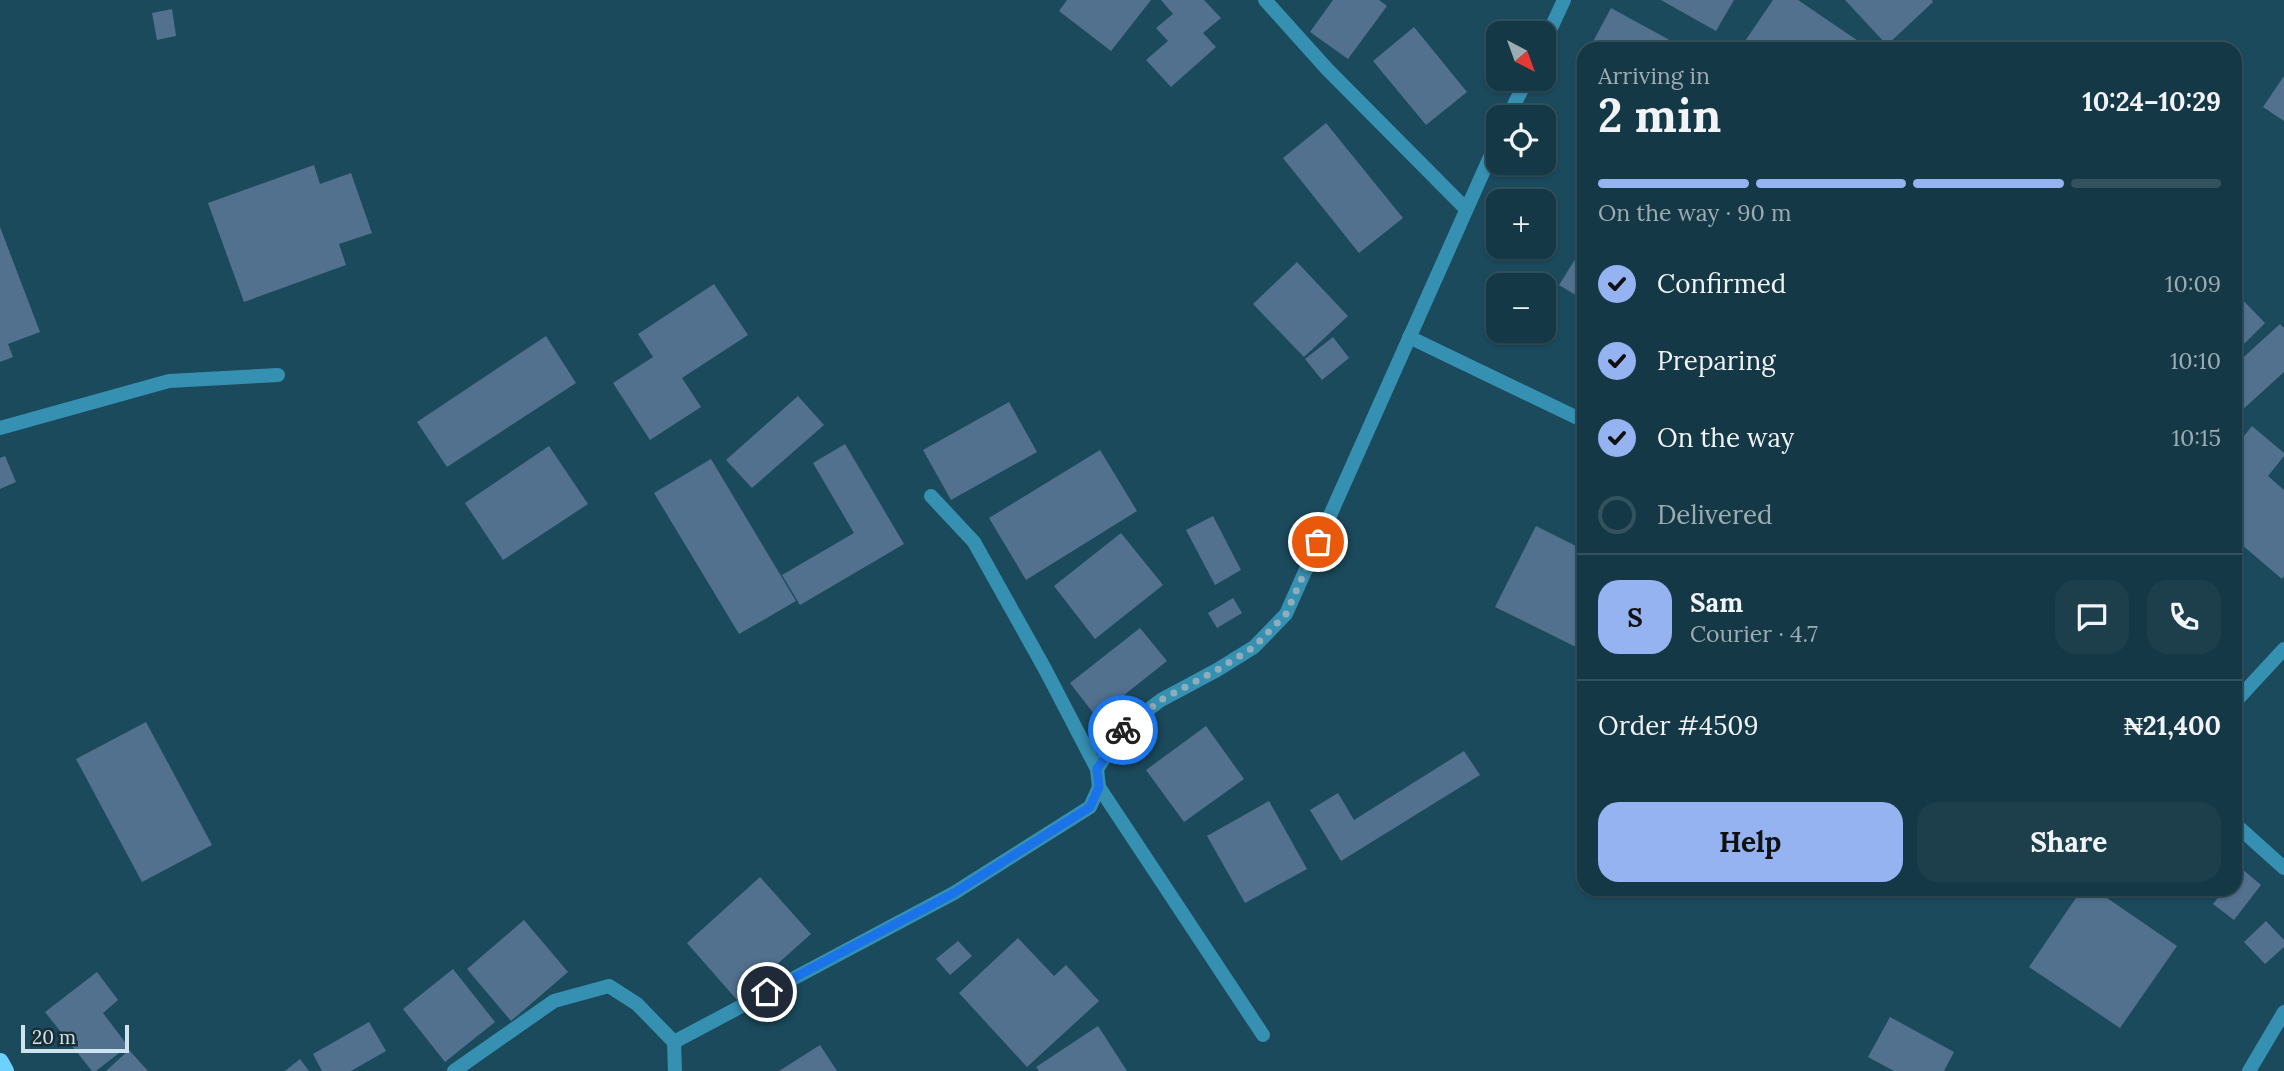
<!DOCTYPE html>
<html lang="en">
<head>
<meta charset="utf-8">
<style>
  :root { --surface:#143845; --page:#1d3f4c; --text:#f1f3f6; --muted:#9dacb3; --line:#33525e; --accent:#95b2f1 }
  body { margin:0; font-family:Lora,serif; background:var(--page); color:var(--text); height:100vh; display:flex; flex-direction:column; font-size:26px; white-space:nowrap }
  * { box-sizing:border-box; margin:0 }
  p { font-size:23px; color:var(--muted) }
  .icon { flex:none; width:38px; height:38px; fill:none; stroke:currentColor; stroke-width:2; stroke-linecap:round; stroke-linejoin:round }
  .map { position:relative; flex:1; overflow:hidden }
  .details { position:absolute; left:1577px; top:42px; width:665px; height:854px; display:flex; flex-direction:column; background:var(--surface); border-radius:21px; box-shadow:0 2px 5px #0004,0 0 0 2px var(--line) }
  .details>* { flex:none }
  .needle { width:46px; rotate:139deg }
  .fabs { position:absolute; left:1486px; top:21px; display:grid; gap:14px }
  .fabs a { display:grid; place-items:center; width:70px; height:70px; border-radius:14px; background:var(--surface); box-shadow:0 2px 5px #0004,0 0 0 2px var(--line); font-size:35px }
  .scale { position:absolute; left:21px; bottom:18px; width:108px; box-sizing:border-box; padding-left:7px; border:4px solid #cde4ef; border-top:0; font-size:19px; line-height:24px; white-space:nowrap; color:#cde4ef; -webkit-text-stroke:5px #1a2d35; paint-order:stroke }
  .pin { position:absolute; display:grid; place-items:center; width:60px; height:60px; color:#fff; margin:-30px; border:4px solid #fff; border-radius:50%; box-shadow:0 2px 7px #0007 }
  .courier { position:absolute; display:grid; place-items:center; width:70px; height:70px; margin:-35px; border:5px solid #1a73e8; border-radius:50%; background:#fff; color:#222; box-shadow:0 2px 9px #0007 }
  .overview em { font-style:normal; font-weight:800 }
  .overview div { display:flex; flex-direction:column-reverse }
  .overview { display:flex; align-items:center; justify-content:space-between; height:119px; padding:0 21px }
  h1 { font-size:46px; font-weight:800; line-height:52px }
  .bar { display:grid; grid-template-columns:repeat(4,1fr); gap:10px 7px; align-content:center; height:84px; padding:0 21px }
  .bar i { height:9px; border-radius:5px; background:var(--line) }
  .bar .current { background:var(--accent) }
  .bar p { grid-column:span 4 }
  .line { display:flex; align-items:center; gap:18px; padding:0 21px; border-top:2px solid var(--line) }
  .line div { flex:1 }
  .round { display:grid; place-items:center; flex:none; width:74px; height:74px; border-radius:21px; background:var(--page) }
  ol { padding:0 21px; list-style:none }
  li { display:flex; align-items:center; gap:21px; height:77px }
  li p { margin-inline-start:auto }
  li .icon { padding:7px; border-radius:50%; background:var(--accent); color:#111; stroke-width:4 }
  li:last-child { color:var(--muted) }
  li i { width:38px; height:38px; border:4px solid var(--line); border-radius:50% }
  .button { display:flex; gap:14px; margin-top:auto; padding:14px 21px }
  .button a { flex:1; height:80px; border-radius:21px; background:var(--accent); color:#111; font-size:28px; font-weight:800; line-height:80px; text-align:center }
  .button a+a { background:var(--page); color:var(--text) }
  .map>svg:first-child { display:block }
</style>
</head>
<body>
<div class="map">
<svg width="2284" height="1071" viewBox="0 0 2284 1071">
  <rect width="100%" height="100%" fill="#1b4a5c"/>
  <g fill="#52718e">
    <polygon points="1067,0 1151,0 1111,51 1059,11"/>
    <polygon points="1161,0 1204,0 1221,18 1203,33 1216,47 1171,87 1146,60 1168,41 1156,28 1173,14"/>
    <polygon points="1333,0 1379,0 1387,6 1348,59 1310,32"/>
    <polygon points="1661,0 1734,0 1716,31"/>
    <polygon points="1773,0 1798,0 1870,49 1756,49 1745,41"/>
    <polygon points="1845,0 1932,0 1933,2 1887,45"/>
    <polygon points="1611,8 1686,49 1589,49"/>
    <polygon points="172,9 176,36 157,40 152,13"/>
    <polygon points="1414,27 1467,92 1426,125 1373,61"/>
    <polygon points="2284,76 2284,121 2263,107"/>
    <polygon points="1326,123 1403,218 1359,253 1283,158"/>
    <polygon points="314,165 320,184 351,173 372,233 339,244 346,265 244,302 208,203"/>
    <polygon points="0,227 40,332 8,344 13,357 0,362"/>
    <polygon points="1584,245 1584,300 1559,285"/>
    <polygon points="1297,262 1348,316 1304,357 1253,304"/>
    <polygon points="714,284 748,335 682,378 701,407 650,440 613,383 653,357 638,334"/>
    <polygon points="2235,292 2265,323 2235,353"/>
    <polygon points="2280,324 2284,328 2284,372 2240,412 2235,406 2235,365"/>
    <polygon points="546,336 576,383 447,467 417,422"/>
    <polygon points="1333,337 1349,358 1322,380 1305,359"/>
    <polygon points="798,396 824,425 752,488 726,460"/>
    <polygon points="1009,402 1037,452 951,500 923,450"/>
    <polygon points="2252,426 2284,453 2284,456 2268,476 2284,490 2284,576 2282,579 2235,539 2235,447"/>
    <polygon points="845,444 904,544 800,605 782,575 854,533 813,463"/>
    <polygon points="549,446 588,504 503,560 465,503"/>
    <polygon points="1100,450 1137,511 1026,580 989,518"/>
    <polygon points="5,456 16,482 0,489 0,458"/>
    <polygon points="711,459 796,601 739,634 654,493"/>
    <polygon points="1213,516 1241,570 1215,585 1186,530"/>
    <polygon points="1536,526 1584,550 1584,651 1495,607"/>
    <polygon points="1121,533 1163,585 1095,639 1054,586"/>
    <polygon points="1233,598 1242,613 1217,628 1208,613"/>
    <polygon points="1140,628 1167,661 1114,703 1130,723 1112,737 1070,683"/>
    <polygon points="146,722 212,845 142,882 76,759"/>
    <polygon points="1206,726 1244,779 1184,822 1146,770"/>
    <polygon points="1464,751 1480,775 1341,861 1310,810 1338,793 1354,820"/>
    <polygon points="1269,801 1307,869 1245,903 1207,836"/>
    <polygon points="2241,868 2261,885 2234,920 2213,904 2225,889 2235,889 2235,876"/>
    <polygon points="760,877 811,934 737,1000 687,943"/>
    <polygon points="2082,889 2094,889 2177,946 2120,1028 2029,967"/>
    <polygon points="524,920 568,972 511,1021 467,969"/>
    <polygon points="2266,921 2284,940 2284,947 2265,964 2244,942"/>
    <polygon points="1018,938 1054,976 1066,965 1099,1001 1027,1067 959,993"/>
    <polygon points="958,941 972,956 950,975 936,959"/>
    <polygon points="453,969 495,1022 445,1062 403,1009"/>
    <polygon points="97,972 118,1000 103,1013 128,1046 96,1071 92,1071 45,1012"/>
    <polygon points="1890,1017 1954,1052 1944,1071 1894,1071 1868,1057"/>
    <polygon points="369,1022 386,1051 351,1071 322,1071 313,1054"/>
    <polygon points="1098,1026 1127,1071 1039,1071 1036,1067"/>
    <polygon points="820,1045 837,1071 779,1071"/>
    <polygon points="129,1050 148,1071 106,1071"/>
    <polygon points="300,1059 309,1071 285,1071"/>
  </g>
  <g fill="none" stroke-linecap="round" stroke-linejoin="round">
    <g stroke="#3690b2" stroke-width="14">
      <polyline points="1265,0 1327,69 1465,208"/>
      <polyline points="1544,43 1564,0"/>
      <polyline points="1508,117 1527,79"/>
      <polyline points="1409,337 1584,421"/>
      <polyline points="0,428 169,381 278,375"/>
      <polyline points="2235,702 2284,649"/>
      <polyline points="1097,769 1124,728 1161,700 1217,670 1254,647 1286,614 1498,139"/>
      <polyline points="1099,787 1263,1035"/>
      <polyline points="2235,824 2284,868"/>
      <polyline points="674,1042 954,893 1090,807 1099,787 1097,769 1045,669 974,542 931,496"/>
      <polyline points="454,1071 554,1001 609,986 637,1004 674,1042 675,1071"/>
      <polyline points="2249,1071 2284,1012"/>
    </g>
    <polyline stroke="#6dd2fb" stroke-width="18" points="0,1062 5,1071"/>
  </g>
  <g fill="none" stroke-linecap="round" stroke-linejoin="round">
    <polyline stroke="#8faebc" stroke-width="7" stroke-dasharray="0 12.6" points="1123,730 1161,700 1217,670 1254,647 1286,614 1318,542"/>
    <polyline stroke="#1a73e8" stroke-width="9" points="767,992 954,893 1090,807 1099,787 1097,769 1123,730"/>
  </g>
</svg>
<div class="fabs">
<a><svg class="needle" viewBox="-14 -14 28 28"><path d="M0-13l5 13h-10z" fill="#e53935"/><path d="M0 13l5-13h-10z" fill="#9dacb3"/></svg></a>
<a><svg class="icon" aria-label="locate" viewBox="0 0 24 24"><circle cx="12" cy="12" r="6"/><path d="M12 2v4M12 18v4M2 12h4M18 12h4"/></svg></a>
<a>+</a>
<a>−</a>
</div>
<div class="scale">20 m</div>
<div class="pin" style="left:1318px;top:542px;background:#ea580c"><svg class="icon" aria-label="bag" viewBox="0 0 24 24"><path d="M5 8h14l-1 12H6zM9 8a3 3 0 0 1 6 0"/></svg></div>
<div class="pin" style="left:767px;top:992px;background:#1f2937"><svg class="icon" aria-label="home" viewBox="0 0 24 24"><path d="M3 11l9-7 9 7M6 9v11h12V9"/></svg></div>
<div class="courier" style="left:1123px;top:730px"><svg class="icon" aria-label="bike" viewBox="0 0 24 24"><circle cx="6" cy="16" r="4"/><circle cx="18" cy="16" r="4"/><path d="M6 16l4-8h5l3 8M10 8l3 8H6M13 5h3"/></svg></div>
<section class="details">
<div class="overview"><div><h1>2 min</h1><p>Arriving in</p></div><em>10:24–10:29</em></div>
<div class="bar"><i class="current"></i><i class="current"></i><i class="current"></i><i></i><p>On the way · 90 m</p></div>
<ol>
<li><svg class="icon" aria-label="check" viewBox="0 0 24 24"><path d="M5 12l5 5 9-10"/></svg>Confirmed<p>10:09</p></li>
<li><svg class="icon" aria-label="check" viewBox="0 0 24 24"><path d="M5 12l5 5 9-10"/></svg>Preparing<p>10:10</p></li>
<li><svg class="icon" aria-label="check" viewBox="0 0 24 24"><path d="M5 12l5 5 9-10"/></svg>On the way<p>10:15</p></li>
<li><i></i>Delivered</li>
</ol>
<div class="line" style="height:126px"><b class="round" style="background:var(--accent);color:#111">S</b><div><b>Sam</b><p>Courier · 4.7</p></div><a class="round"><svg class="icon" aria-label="chat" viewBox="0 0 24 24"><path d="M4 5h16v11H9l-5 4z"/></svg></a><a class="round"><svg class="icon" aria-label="phone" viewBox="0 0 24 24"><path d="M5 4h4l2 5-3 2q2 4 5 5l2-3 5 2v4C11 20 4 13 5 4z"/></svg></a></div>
<div class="line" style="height:91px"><div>Order #4509</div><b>₦21,400</b></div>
<div class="button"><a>Help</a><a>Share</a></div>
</section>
</div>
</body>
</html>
